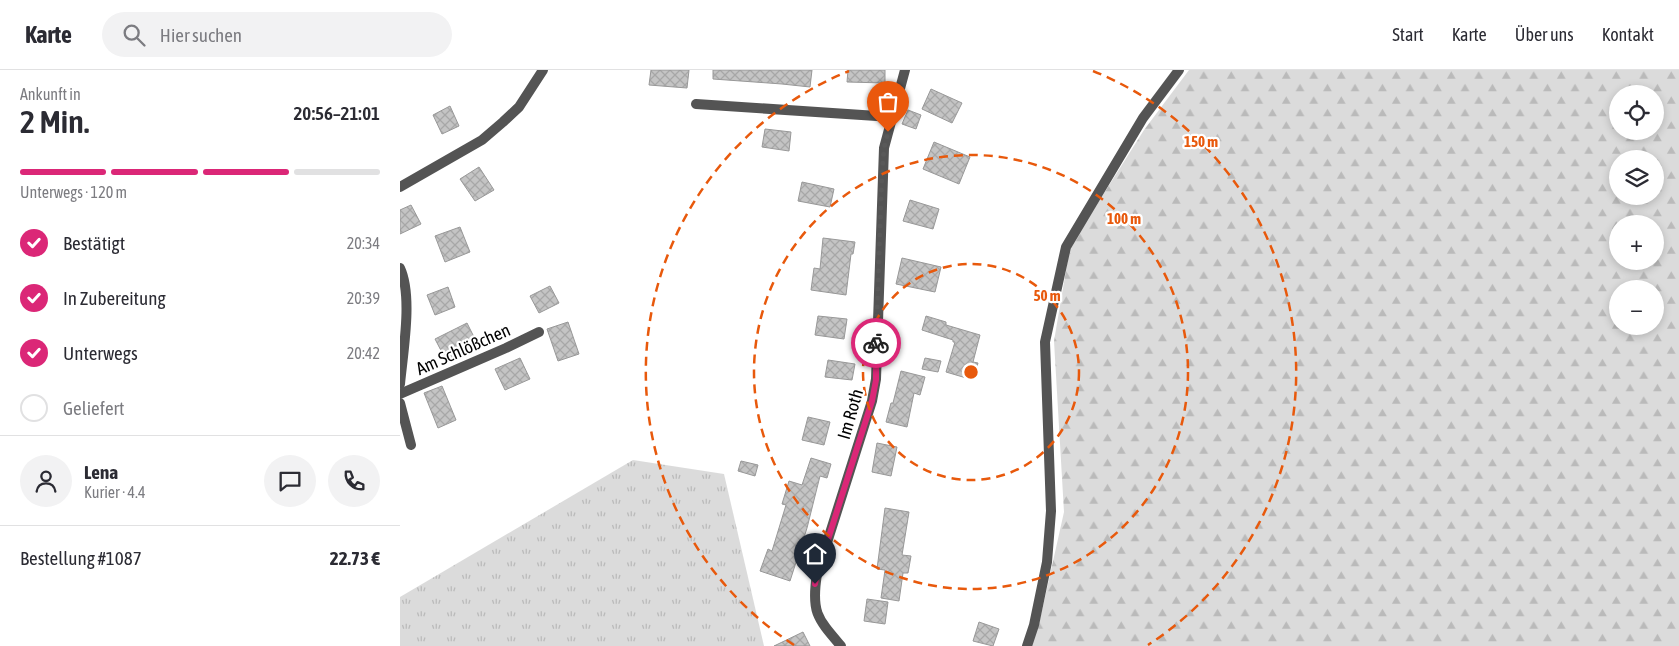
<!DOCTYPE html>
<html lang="de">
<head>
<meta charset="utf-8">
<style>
  :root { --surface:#fff; --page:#f2f2f3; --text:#2b2b33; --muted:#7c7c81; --line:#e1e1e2; --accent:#db2777 }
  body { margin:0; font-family:"Asap Condensed",sans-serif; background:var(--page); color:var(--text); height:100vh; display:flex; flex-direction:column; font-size:19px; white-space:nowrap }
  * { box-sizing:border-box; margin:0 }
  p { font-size:16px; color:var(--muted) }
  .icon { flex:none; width:28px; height:28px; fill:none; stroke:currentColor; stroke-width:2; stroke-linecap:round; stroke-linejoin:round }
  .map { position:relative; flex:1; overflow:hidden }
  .details { display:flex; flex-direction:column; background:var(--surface); width:400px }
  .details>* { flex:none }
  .fabs { position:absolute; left:1209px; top:15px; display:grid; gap:10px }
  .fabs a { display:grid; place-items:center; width:55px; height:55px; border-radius:50%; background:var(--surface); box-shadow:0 2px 8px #0003; font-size:25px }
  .pin { position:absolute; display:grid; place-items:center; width:42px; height:42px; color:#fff; margin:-51px -21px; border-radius:50% 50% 50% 0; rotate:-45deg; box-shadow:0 0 5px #0007 }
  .pin .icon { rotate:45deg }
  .courier { position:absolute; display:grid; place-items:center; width:50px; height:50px; margin:-25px; border:4px solid #db2777; border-radius:50%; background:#fff; color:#222; box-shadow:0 1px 6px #0007 }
  .summary em { font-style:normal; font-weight:600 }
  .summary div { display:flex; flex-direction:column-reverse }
  .summary { display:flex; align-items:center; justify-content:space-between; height:85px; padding:0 20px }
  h1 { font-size:32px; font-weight:600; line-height:38px }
  .bar { display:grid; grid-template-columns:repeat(4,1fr); gap:8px 5px; align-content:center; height:60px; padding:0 20px }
  .bar i { height:6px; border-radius:4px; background:var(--line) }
  .bar .on { background:var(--accent) }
  .bar p { grid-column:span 4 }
  .line { display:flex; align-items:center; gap:12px; padding:0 20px; border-top:1px solid var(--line) }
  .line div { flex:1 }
  .round { display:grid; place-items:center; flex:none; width:52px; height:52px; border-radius:26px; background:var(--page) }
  ol { padding:0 20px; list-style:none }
  li { display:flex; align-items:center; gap:15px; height:55px }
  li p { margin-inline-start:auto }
  li .icon { padding:5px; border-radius:50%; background:var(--accent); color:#fff; stroke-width:4 }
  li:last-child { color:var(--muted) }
  li i { width:28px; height:28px; border:2px solid var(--line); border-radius:50% }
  header { display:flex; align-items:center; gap:30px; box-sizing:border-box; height:70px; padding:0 25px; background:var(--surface); border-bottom:1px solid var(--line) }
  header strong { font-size:24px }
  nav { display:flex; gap:28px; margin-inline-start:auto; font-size:18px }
  .search { width:350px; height:45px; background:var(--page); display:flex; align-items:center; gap:12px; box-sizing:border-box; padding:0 18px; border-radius:28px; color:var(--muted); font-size:19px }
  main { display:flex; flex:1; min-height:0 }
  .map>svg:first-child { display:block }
</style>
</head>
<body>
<header>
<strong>Karte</strong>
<div class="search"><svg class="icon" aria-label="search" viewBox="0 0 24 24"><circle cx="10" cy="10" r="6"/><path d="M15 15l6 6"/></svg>Hier suchen</div>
<nav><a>Start</a><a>Karte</a><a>Über uns</a><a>Kontakt</a></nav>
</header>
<main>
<section class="details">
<div class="summary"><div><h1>2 Min.</h1><p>Ankunft in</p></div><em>20:56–21:01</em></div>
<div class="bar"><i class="on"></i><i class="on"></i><i class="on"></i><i></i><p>Unterwegs · 120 m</p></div>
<ol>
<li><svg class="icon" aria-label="check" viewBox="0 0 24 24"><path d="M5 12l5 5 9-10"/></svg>Bestätigt<p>20:34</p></li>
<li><svg class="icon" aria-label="check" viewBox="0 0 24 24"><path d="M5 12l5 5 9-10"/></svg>In Zubereitung<p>20:39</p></li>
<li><svg class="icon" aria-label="check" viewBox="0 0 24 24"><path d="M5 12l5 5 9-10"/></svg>Unterwegs<p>20:42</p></li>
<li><i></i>Geliefert</li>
</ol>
<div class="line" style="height:90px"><a class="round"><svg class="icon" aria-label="person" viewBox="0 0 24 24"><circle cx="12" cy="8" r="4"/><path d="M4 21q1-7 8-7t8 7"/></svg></a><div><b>Lena</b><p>Kurier · 4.4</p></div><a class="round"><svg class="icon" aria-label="chat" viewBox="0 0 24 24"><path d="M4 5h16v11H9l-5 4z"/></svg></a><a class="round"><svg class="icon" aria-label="phone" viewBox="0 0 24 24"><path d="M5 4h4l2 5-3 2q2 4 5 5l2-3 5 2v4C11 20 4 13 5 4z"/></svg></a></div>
<div class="line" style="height:65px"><div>Bestellung #1087</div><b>22.73 €</b></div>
</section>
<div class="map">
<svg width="1279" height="576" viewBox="0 0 1279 576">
  <defs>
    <pattern id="grass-tufts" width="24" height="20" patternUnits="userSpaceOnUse" patternTransform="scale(1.25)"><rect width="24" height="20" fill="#dbdbdb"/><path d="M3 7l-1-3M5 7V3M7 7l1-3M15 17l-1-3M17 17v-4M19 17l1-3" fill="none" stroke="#bababa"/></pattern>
    <pattern id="forest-firs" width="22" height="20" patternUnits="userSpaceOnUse" patternTransform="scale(1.25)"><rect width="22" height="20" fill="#dbdbdb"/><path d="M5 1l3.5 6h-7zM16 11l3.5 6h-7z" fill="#bababa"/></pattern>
    <pattern id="building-cross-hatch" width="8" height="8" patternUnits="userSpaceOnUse" patternTransform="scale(1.25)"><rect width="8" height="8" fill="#c4c4c4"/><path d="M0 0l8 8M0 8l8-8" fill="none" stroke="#a7a7a7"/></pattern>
  </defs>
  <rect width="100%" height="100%" fill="#fff"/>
  <polygon fill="url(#grass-tufts)" points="233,390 324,404 364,576 0,576 0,527"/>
  <path fill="url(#forest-firs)" fill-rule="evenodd" d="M789,0H1279V576H630L639,554L664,442L654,271L670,177L744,60ZM1218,24H1255V61H1218ZM1218,89H1255V126H1218ZM1218,154H1255V191H1218ZM1218,219H1255V256H1218Z"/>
  <g fill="url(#building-cross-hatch)" stroke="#989898">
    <polygon points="251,0 289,0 287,18 249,15"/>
    <polygon points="313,0 412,0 410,17 382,14 313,9"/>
    <polygon points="448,0 485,0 485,13 447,12"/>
    <polygon points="531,19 562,33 552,53 522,39"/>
    <polygon points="50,36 59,56 42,64 33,45"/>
    <polygon points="508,40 521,45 516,59 502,54"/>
    <polygon points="365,59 391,62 389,81 362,77"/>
    <polygon points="534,72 570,87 559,114 523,99"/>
    <polygon points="79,97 94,120 75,131 60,109"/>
    <polygon points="402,112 434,119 430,137 398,131"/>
    <polygon points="510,130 539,139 533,159 503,151"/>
    <polygon points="11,135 21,154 0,164 0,140"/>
    <polygon points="60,157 70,182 45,192 35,166"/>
    <polygon points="423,168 455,172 453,184 451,184 446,225 411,220 414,198 420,199"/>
    <polygon points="502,188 541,197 535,222 496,214"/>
    <polygon points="150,216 159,233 139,243 130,226"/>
    <polygon points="48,217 55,237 35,245 27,225"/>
    <polygon points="418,246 447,249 444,269 415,265"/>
    <polygon points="526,246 546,252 546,255 580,265 573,292 578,293 573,310 546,302 555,272 553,272 553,270 522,260"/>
    <polygon points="168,252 179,284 158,291 147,259"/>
    <polygon points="67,253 79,277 47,292 35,269"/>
    <polygon points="120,288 130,309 105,320 95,299"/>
    <polygon points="525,288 541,291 538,302 522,299"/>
    <polygon points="428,290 455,294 452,310 425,307"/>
    <polygon points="501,301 525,307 520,325 514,323 507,357 486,352 491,333 493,333"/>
    <polygon points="42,316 56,350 38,358 24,323"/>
    <polygon points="408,347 430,352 424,375 402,370"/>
    <polygon points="477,373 497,377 491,406 472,402"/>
    <polygon points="411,388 431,394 427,408 420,406 407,458 390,511 360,501 368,479 372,481 386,435 382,434 389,411 402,415"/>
    <polygon points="341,391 358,395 355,406 338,401"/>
    <polygon points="485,438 509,442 502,485 511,486 508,503 503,503 499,531 481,528 485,500 477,499"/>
    <polygon points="467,529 488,532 485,554 464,551"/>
    <polygon points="579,552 599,559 593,576 573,571"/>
    <polygon points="403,562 410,576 374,576"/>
  </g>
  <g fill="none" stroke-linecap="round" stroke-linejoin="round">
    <g stroke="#545454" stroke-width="10">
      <polyline points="296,34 492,47"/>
      <polyline points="0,117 82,70 103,52 119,37 143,0"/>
      <path d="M0,198C13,226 3,282 0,314"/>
      <polyline points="0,324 106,278 139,262"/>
      <polyline points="0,333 11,375"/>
      <path d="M441,576C417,548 411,542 417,504L472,331L476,309L484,78L505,0"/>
    </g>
    <polyline stroke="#545454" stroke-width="10" points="627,576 634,555 647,492 651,441 645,272 666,177 743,48 779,0"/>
  </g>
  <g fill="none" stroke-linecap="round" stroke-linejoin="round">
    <polyline stroke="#595959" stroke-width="5" stroke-dasharray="0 9" points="476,273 482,102 484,78 488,62"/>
    <polyline stroke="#db2777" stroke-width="6" points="415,514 417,504 472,331 476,310 476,273"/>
  </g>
  <g fill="none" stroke="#e8590c" stroke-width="2.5" stroke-dasharray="9 6">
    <circle cx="571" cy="302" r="108"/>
    <circle cx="571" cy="302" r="217"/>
    <path d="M394 575A325 325 0 0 1 449 1M693 1A325 325 0 0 1 748 575"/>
  </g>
  <g text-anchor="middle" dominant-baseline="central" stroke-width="4.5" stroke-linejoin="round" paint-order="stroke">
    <g font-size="18" fill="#000" stroke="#fff">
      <text transform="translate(63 279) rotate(-24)">Am Schlößchen</text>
      <text transform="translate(450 344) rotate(-74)">Im Roth</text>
    </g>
  </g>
  <circle cx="571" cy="302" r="8" fill="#e8590c" stroke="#fff" stroke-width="2.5"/>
  <g font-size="15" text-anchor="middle" font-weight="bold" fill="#e8590c" stroke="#fff" stroke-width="4.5" stroke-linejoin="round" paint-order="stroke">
    <text x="801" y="77">150 m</text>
    <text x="724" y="154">100 m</text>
    <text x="647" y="231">50 m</text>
  </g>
</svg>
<div class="fabs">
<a><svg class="icon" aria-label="locate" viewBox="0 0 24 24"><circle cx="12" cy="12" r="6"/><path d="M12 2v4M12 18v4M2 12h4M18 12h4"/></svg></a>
<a><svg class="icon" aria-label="layers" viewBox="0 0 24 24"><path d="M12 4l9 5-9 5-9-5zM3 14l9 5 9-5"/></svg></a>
<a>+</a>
<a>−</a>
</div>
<div class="pin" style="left:488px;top:62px;background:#ea580c"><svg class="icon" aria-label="bag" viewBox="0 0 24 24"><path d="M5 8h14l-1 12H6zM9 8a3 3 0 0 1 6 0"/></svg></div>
<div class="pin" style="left:415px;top:514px;background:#1f2937"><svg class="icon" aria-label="home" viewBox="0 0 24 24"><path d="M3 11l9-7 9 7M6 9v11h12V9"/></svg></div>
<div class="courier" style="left:476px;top:273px"><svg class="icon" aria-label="bike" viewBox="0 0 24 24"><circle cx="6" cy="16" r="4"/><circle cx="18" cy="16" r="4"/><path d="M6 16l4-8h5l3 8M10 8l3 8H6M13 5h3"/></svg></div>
</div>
</main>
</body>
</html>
